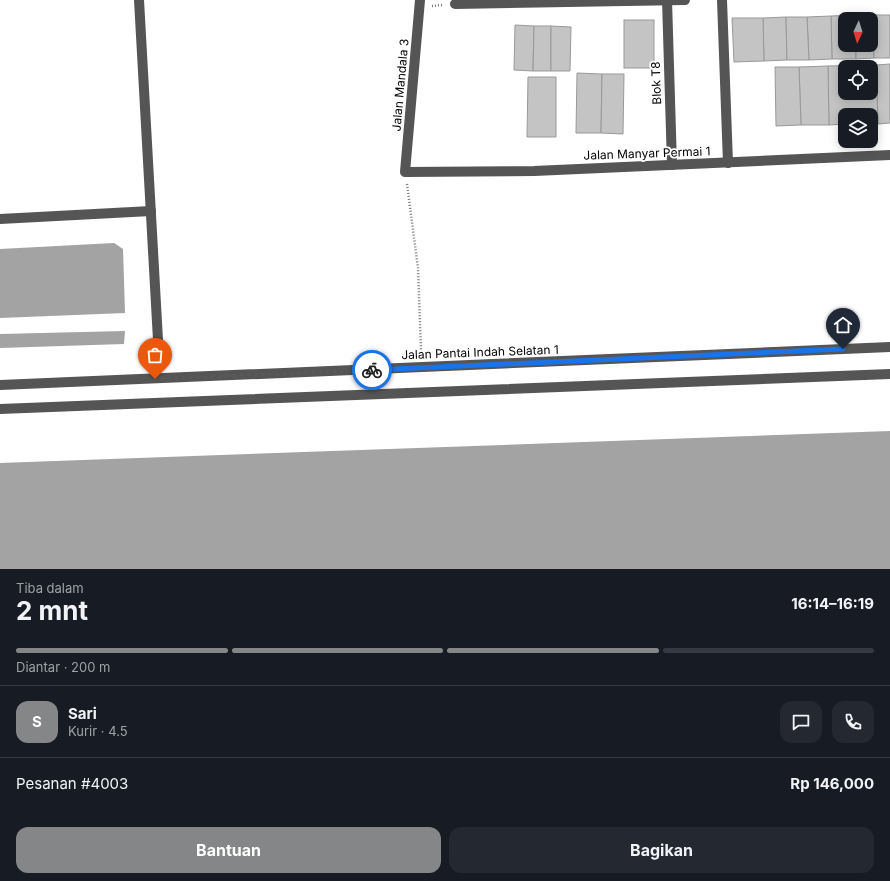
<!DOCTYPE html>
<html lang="id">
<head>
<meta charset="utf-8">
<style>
  :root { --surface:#171b24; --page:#242831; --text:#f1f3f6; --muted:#9ea1a6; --line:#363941; --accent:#858687 }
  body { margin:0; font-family:Inter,sans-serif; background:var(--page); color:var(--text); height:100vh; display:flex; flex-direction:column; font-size:15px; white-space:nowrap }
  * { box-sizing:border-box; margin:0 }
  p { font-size:13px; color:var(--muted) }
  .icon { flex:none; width:22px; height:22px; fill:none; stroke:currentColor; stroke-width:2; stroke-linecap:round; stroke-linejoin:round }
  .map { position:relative; height:569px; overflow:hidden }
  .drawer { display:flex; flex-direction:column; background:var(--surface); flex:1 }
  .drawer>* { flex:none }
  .needle { width:26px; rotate:184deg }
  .tools { position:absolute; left:838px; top:12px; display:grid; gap:8px }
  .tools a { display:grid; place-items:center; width:40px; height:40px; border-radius:8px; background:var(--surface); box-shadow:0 2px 10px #0003; font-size:20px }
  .pin { position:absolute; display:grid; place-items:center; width:34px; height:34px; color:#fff; margin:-41px -17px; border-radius:50% 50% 50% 0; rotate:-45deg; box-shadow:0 0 4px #0007 }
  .pin .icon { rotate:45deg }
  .courier { position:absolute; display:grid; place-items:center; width:40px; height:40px; margin:-20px; border:3px solid #1a73e8; border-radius:50%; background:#fff; color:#222; box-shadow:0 1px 5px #0007 }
  .summary em { font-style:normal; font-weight:700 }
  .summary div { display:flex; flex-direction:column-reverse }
  .summary { display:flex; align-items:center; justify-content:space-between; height:68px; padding:0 16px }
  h1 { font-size:26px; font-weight:700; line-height:30px }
  .bar { display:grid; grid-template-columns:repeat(4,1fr); gap:6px 4px; align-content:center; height:48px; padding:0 16px }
  .bar i { height:5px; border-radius:3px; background:var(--line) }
  .bar .selected { background:var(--accent) }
  .bar p { grid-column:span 4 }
  .line { display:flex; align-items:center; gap:10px; padding:0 16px; border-top:1px solid var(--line) }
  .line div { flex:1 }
  .round { display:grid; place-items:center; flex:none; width:42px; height:42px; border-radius:12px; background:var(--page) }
  .button { display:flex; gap:8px; margin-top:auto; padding:8px 16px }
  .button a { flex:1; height:46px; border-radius:12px; background:var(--accent); color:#fff; font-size:16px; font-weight:700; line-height:46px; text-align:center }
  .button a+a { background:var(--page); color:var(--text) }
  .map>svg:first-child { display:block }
</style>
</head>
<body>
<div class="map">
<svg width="890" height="569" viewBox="0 0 890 569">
  <rect width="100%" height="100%" fill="#fff"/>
  <g fill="#a3a3a3">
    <polygon points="114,243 123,249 125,313 0,318 0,249"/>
    <polygon points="125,331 124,344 0,348 0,334"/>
    <polygon points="890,431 890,569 0,569 0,463"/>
  </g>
  <g fill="#c4c4c4" stroke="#999" fill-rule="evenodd">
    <polygon points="855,15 855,19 845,19 845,45 856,45 856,59 832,59 831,16"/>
    <polygon points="855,15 873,15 874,58 856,59 856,45 871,45 871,19 855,19"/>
    <polygon points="873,15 890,15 890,58 874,58"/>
    <polygon points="831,16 832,59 809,60 807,17"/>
    <polygon points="786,17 787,60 764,61 763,18"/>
    <polygon points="786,17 807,17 809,60 787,60"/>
    <polygon points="732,18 763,18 764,61 734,62"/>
    <rect x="624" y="20" width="30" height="48"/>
    <polygon points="515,25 534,26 533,71 514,70"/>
    <polygon points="534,26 551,26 551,71 533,71"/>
    <polygon points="551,26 571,27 570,71 551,71"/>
    <polygon points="890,64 890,123 878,124 876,65"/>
    <path d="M876,65L878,124H871V115H845V124L829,125L828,66ZM845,67H871V93H845Z"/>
    <polygon points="828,66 829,125 801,125 799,67"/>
    <polygon points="775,67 799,67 801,125 776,126"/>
    <polygon points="577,73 602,74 601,133 576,133"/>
    <polygon points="602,74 624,74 623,134 601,133"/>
    <polygon points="528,77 556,77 556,137 527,137"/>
  </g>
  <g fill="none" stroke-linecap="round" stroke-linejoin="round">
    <g stroke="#777" stroke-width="2.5" stroke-dasharray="1 2" stroke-linecap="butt">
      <polyline points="432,6 443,5"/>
      <polyline points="407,184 418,268 421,350"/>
    </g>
    <g stroke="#555" stroke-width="10">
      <polyline points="139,0 158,340"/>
      <polyline points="420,0 405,172 534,171 890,155"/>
      <polyline points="667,0 672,165"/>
      <polyline points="722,0 728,163"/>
      <polyline points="455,4 685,0"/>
      <polyline points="0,219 151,211"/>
      <polyline points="0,385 890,347"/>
      <polyline points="0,409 890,374"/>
    </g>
  </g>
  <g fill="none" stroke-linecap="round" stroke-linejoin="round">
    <polyline stroke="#595959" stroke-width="4" stroke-dasharray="0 7.2" points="155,379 372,370"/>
    <polyline stroke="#1a73e8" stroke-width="5" points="372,370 843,349"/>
  </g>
  <g text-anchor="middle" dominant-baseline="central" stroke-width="3.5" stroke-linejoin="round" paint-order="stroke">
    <g font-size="12" fill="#000" stroke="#fff">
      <text transform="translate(656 83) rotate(-92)">Blok T8</text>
      <text transform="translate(400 85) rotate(-85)">Jalan Mandala 3</text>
      <text transform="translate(647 153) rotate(-2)">Jalan Manyar Permai 1</text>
      <text transform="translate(480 352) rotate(-2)">Jalan Pantai Indah Selatan 1</text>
    </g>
  </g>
</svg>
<div class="tools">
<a><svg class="needle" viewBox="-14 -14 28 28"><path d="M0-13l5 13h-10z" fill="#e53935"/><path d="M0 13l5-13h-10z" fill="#9ea1a6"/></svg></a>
<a><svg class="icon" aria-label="locate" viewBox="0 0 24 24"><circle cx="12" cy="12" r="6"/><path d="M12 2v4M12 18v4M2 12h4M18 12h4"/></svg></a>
<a><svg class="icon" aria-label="layers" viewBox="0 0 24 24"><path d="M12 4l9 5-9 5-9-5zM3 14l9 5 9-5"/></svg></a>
</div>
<div class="pin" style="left:155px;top:379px;background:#ea580c"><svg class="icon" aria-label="bag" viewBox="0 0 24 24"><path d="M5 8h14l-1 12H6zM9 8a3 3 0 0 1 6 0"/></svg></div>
<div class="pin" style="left:843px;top:349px;background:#1f2937"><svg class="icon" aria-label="home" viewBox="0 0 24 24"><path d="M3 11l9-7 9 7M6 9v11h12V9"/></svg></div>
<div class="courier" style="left:372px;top:370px"><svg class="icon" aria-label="bike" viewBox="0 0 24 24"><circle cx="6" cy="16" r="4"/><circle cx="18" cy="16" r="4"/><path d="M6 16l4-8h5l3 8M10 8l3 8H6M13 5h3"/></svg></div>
</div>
<section class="drawer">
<div class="summary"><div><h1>2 mnt</h1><p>Tiba dalam</p></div><em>16:14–16:19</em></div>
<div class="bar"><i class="selected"></i><i class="selected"></i><i class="selected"></i><i></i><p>Diantar · 200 m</p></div>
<div class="line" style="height:72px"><b class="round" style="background:var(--accent);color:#fff">S</b><div><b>Sari</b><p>Kurir · 4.5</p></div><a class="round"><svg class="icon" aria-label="chat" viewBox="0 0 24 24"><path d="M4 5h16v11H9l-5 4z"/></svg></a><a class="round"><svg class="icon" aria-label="phone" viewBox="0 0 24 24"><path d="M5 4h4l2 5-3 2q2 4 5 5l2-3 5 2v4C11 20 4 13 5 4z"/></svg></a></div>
<div class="line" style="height:52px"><div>Pesanan #4003</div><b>Rp 146,000</b></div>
<div class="button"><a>Bantuan</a><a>Bagikan</a></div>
</section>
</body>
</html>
